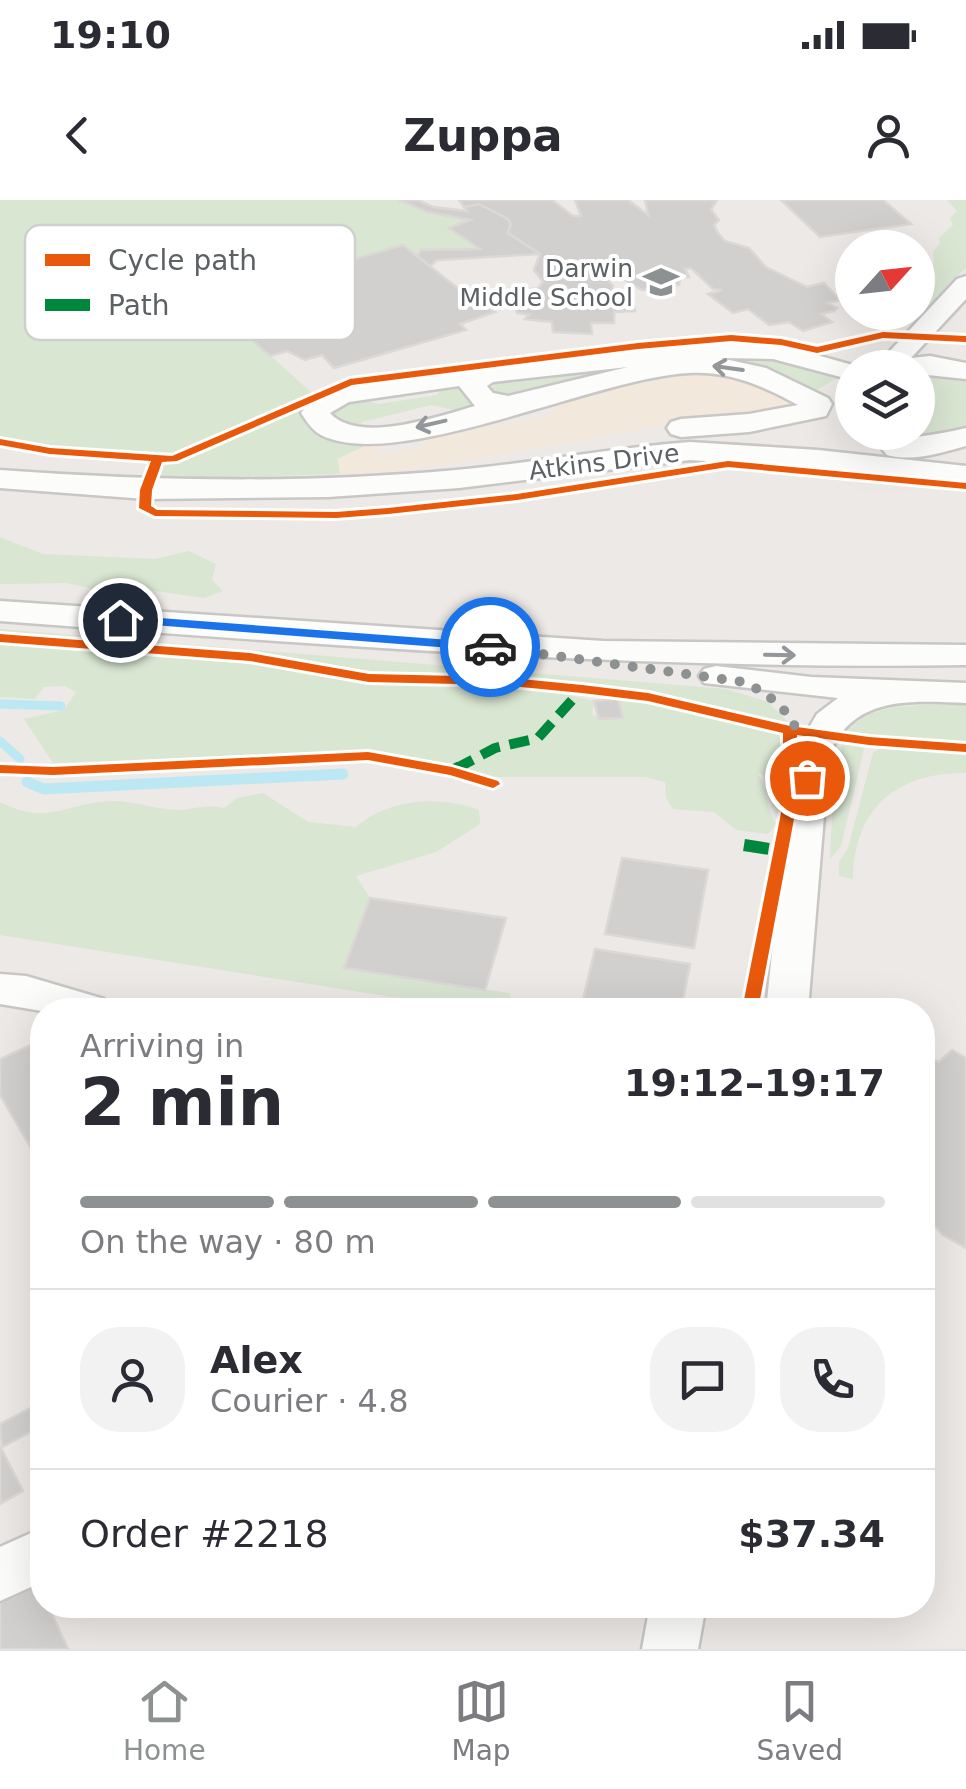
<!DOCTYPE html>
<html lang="en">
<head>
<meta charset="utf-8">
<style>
  :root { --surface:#fff; --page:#f2f2f3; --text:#2b2b33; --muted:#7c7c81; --line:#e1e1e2; --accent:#8e9192 }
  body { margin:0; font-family:"DejaVu Sans",sans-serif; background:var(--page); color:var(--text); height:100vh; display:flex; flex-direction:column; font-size:38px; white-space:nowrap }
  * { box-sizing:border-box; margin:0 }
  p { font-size:32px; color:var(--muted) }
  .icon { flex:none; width:55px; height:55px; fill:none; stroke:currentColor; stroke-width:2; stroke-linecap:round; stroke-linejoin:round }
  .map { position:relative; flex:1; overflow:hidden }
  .panel { position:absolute; left:30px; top:798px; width:905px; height:620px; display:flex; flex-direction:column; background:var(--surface); border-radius:40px; box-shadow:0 10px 40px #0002 }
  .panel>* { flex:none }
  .needle { width:65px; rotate:63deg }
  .controls { position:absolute; left:835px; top:30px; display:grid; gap:20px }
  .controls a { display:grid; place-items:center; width:100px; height:100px; border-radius:50%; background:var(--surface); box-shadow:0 10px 40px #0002; font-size:50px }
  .pin { position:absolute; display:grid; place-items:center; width:85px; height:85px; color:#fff; margin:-42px; border:5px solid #fff; border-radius:50%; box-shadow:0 2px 10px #0007 }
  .courier { position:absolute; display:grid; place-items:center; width:100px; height:100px; margin:-50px; border:8px solid #1a73e8; border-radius:50%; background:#fff; color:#222; box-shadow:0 2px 12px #0007 }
  .head em { font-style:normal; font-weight:800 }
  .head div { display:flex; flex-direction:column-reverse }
  .head { display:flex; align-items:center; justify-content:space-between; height:170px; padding:0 50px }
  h1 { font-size:65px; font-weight:800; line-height:75px }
  .bar { display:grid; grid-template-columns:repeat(4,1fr); gap:15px 10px; align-content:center; height:120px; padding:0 50px }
  .bar i { height:12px; border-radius:8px; background:var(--line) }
  .bar .on { background:var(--accent) }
  .bar p { grid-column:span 4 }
  .line { display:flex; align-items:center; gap:25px; padding:0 50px; border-top:2px solid var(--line) }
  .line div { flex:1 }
  .round { display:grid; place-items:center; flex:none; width:105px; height:105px; border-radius:40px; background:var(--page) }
  .status { display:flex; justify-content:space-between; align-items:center; height:70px; padding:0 50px; background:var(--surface); direction:ltr }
  .status svg { height:28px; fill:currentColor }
  header { display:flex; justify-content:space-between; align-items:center; height:130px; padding:0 50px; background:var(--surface); font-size:45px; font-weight:800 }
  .tabs { display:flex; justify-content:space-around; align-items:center; height:140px; border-top:2px solid var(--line); background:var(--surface); font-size:28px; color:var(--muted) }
  .tabs a { display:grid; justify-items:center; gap:5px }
  .tabs .on { color:var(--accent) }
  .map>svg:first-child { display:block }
</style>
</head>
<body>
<div class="status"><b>19:10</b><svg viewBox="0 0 49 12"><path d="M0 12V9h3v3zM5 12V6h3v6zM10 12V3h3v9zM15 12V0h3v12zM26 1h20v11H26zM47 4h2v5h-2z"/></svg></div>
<header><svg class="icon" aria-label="back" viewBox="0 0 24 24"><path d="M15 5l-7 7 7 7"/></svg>Zuppa<svg class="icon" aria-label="person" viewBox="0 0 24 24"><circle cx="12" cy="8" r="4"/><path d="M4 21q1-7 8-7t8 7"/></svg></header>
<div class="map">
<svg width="966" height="1449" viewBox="0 0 966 1449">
  <rect width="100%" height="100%" fill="#ece9e6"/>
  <g fill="#d9e6d2">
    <polygon points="0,0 399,0 427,12 470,20 480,49 417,57 403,45 209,100 313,194 170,255 49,247 0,238"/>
    <polygon points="947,0 966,0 966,68 948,84 919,123 910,119 910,113 918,112 918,89 934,62 933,52 940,43 939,38 953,25 950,18 957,11"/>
    <polygon points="749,151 840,176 810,194 511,199 499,196 492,188 499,178"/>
    <path d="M931,172L966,178V227C933,239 894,246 860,233L918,232V174Z"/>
    <polygon points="466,181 487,207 463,212 431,205 362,222 356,232 333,219 335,208 356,198 379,204 437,195 442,189 426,186"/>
    <path d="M314,201L307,220C323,242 341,243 367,245L338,259L340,274L161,279L164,262L196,256Z"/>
    <polygon points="0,337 43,354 155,359 189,351 216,364 212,380 223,391 204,398 155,391 105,392 67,383 0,384"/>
    <polygon points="0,429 726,489 768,502 788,522 585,484 369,473 253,454 0,434"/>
    <path d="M0,444L248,461L369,484L538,488L594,501L592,515L621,520L617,496L779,531L785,542L787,570L775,578L757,573C769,588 764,604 776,624L768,634L736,630L714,612L673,609L666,598L665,582L645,577H490L458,565L368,551L53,563L24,519L64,510L76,492L65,486L44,487L35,499L0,497Z"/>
    <path d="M921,505H966V544L846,533C866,509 891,507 921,505Z"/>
    <polygon points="843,540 864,549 841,646 830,659 833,592"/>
    <path d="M883,546L966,552V573C896,572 854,609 853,679L839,676V662L848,648L873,553Z"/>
    <path d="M263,593L308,622L356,627C389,598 440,595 479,610L480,624L436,652L356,676L370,698L344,768L509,793L516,810H473L0,735V602C49,627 65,602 114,601C135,601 157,610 178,610C198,609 202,604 224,608L237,598Z"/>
  </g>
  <polygon fill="#f3e8dc" points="724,171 785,196 791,203 788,210 673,224 415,270 340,274 338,259 367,245 386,242 378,256 423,246 435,229 495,215 491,228 554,214 555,200 664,173"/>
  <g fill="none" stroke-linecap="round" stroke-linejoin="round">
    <g stroke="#bce8f4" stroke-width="9">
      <polyline points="0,504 61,506"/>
      <polyline points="0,541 20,559"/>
    </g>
    <polyline stroke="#bce8f4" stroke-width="11" points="27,582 44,589 343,574"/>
  </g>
  <g fill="#d2d0cf" stroke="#dbd8d5" stroke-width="2.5">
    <polygon points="399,0 418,0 433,7 467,11 464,7 479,4 508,19 511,24 508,33 540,54 437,60 429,67 417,57 421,50 480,49 449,28 470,20 427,12"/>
    <polygon points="459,0 552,0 573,16 581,16 575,0 628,0 648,15 645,0 717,0 711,10 719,20 714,25 718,33 725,41 749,48 766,67 807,87 824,83 840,100 828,103 837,108 834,111 821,114 832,122 803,131 789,122 769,125 748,109 733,113 708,94 722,90 713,89 691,68 685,69 689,77 680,78 679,85 642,90 616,75 605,76 613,86 611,91 630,91 635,111 614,112 614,123 591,123 592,134 553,132 552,122 525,119 529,115 517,113 512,98 531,98 531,89 537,89 543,82 534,70 540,54 508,33 511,24 508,19 479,4 464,7"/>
    <polygon points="781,0 883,0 911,24 820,37"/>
    <polygon points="403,45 474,101 495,112 460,124 466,130 334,168 322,155 305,160 287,151 270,156 208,101"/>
    <polygon points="618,499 623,518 599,519 594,501"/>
    <polygon points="622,658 708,670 694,748 605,734"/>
    <polygon points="370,698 506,718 485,790 344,768"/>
    <polygon points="595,749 690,764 681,810 619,810 582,804"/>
    <polygon points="42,840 42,967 0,895 0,859"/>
    <polygon points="952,850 966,858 966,1048 943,1035 922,1012 922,855 939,862"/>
    <polygon points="42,1202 42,1226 2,1247 0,1224"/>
    <polygon points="0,1246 23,1291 0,1304"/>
    <polygon points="37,1381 42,1405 48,1405 68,1449 0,1449 0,1400"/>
  </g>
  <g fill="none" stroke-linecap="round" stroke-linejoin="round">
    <defs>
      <g id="minor">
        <polygon points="966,76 966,99 911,158 930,156 966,163 966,179 918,174 918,168 874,168 957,79"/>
        <path d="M736,140L774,143L863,168H852V180L773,159L720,158L766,168L828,198L832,204L826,216L749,232L681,237L671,234L667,228L671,222L681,219L749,214L798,205C763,186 730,171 689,173C598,177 396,273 321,235C313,231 306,221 301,213L314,196L343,186ZM628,167L508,196L493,193L487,186L493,182ZM459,186L475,206C440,216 358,245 330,213L349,202Z"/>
        <path d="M966,228V246C940,253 913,262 887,255L882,249L887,243C913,236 940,235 966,228Z"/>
        <path d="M690,242L818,250L966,266V284L818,268L690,260L459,288L328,297L146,299L0,288V270C152,281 303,284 456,270C534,263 611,248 690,242Z"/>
        <path d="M0,401L603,441L966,445V465C643,470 322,445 0,421Z"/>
        <path d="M716,466L811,477L966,483V503C911,501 853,495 829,555L808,810H766L793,555L817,514L838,498L704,483L699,476L704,469Z"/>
        <polygon points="0,774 26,776 104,799 110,810 42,811 0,804"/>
        <polygon points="42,1328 42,1382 0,1401 0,1347"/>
        <polygon points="650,1405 706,1405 698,1449 642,1449"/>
      </g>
    </defs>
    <use href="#minor" stroke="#c8c7c6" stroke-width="5"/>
    <use href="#minor" fill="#fcfcfb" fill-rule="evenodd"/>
    <polyline stroke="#00873e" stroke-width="10" stroke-dasharray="20 10" stroke-linecap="butt" points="455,569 495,548 538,538 582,489"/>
    <g stroke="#00873e" stroke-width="12" stroke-dasharray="25 12" stroke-linecap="butt">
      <polyline points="452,571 460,567"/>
      <polyline points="744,645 782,651"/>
    </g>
    <defs>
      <g id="cycleway">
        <polygon points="883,132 966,136 966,142 883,138 817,153 781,145 731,141 638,149 352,185 177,261 162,262 152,290 151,306 157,310 336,312 388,308 517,294 728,261 966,283 966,289 728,267 517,300 388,314 336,318 155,316 139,308 140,290 151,261 50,254 0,245 0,239 50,248 172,256 350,179 638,143 731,135 781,139 817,147"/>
        <polygon points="0,434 250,453 369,474 501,477 582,485 648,493 790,526 869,537 966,544 966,552 869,545 797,535 797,603 758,810 742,810 783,603 783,533 648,501 582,493 501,485 369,482 250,461 0,442"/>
        <polygon points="368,552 452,567 498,581 500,584 493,588 450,575 368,560 53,575 0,573 0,565 53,567"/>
      </g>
    </defs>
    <use href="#cycleway" stroke="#fff" stroke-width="6"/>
    <use href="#cycleway" fill="#e8590c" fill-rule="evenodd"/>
  </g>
  <defs><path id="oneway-shaft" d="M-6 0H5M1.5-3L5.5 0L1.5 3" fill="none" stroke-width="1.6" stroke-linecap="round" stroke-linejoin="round" transform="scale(2.5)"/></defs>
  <g stroke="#949799">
    <use href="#oneway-shaft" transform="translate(728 168) rotate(-172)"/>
    <use href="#oneway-shaft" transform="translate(431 224) rotate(167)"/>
    <use href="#oneway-shaft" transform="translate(780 455) rotate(1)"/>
  </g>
  <polygon fill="#1a73e8" points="120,415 490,443 497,447 490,451 115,422 115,417"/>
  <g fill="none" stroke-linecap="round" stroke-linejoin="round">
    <path stroke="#8e9192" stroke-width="10" stroke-dasharray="0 18" d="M490,447L744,482C789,504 803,528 807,578"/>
  </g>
  <defs>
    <symbol id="school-bare" viewBox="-9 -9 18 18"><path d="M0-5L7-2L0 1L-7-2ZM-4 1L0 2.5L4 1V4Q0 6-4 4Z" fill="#8e9192" stroke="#fff" stroke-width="2.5" paint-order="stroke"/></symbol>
  </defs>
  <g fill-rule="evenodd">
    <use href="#school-bare" x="636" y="57" width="50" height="50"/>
  </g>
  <g text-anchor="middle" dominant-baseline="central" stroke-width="8" stroke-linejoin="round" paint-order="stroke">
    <g font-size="25" fill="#5c6164" stroke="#fff" text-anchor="end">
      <text x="633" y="68">Darwin<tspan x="633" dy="29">Middle School</tspan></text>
    </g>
    <g font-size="25" fill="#5c6164" stroke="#fff">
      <text transform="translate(604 262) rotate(-7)">Atkins Drive</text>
    </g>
  </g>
  <rect x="25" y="25" width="330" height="115" rx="15" fill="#fff" stroke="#ced0d0" stroke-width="2.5"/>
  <rect x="45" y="54" width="45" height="12" fill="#e8590c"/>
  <rect x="45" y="99" width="45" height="12" fill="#00873e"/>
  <g font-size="28" fill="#5c6164">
    <text x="108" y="70">Cycle path</text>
    <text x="108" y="115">Path</text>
  </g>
</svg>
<div class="controls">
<a><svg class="needle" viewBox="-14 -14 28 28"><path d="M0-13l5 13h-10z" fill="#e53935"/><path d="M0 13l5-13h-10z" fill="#7c7c81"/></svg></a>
<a><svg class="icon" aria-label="layers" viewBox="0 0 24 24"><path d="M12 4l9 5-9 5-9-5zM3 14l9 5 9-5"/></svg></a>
</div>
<div class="pin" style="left:807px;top:578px;background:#ea580c"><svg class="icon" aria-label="bag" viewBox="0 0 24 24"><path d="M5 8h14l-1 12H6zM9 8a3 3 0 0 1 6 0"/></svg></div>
<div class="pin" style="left:120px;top:420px;background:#1f2937"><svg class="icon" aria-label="home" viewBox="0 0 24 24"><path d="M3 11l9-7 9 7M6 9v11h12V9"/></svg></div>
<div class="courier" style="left:490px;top:447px"><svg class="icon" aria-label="car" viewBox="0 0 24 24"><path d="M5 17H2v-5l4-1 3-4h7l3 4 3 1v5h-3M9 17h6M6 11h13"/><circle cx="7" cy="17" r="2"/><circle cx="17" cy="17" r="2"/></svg></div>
<section class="panel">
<div class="head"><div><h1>2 min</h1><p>Arriving in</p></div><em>19:12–19:17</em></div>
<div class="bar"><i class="on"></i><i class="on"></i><i class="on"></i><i></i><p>On the way · 80 m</p></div>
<div class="line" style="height:180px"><a class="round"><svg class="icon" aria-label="person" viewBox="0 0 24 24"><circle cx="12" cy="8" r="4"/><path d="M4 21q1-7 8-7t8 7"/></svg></a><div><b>Alex</b><p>Courier · 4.8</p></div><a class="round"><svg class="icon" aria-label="chat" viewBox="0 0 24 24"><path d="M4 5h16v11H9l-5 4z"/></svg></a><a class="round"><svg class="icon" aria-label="phone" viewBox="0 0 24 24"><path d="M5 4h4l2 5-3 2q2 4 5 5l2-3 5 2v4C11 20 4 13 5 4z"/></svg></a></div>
<div class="line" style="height:130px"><div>Order #2218</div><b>$37.34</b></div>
</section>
</div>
<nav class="tabs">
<a class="on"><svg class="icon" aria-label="home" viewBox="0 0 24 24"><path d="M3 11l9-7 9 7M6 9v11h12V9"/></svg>Home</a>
<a><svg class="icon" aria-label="map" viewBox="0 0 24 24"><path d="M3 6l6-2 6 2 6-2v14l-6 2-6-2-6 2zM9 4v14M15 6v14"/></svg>Map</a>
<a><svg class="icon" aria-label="saved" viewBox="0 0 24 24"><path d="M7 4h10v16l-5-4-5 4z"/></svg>Saved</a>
</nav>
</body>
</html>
